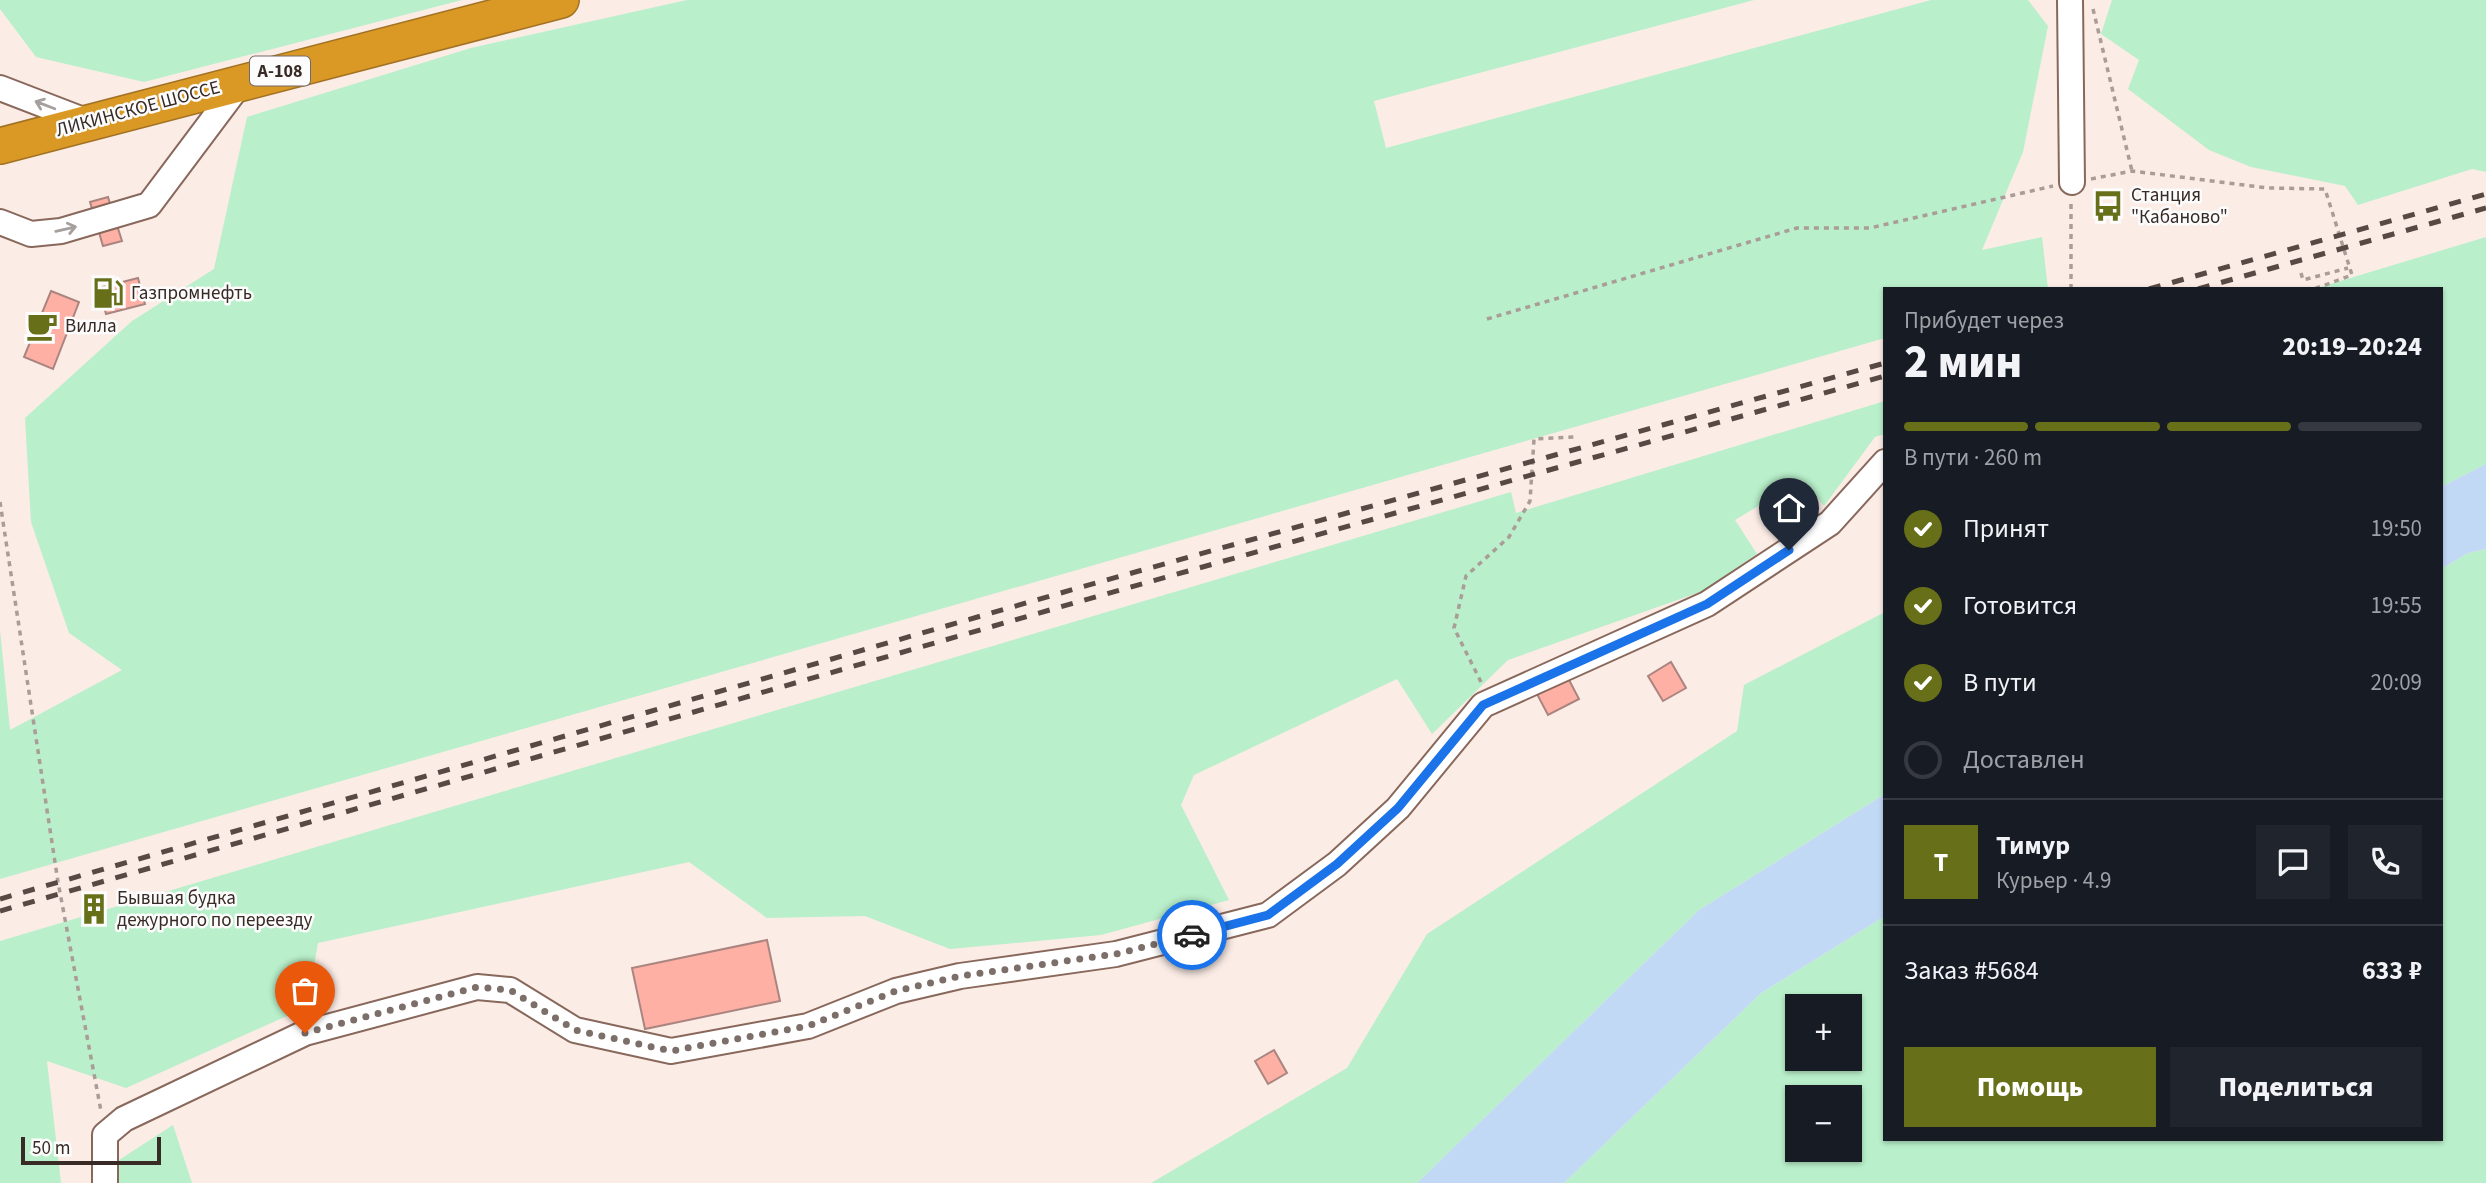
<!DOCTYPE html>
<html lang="ru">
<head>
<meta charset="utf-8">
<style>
  :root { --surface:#171b24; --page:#20242c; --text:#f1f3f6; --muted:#9ea1a6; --line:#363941; --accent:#677018 }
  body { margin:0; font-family:"Source Sans 3",sans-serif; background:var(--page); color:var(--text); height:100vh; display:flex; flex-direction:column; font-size:26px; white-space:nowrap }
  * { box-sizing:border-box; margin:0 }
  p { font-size:23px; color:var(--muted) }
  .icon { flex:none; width:38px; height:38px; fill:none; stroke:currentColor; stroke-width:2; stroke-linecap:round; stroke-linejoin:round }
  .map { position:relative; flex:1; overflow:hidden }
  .panel { position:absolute; left:1883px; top:287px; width:560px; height:854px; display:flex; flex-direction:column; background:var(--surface); border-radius:0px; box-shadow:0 2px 5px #0004 }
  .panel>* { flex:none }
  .fabs { position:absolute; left:1785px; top:994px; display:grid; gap:14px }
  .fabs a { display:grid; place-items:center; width:77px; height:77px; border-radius:0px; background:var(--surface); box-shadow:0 2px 5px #0004; font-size:35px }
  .scale { position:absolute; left:21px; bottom:18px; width:140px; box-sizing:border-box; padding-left:7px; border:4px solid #382a25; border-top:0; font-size:19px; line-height:24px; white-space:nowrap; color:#382a25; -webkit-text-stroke:5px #fcfcfc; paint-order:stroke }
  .pin { position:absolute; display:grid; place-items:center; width:60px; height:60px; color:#fff; margin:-72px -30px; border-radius:50% 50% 50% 0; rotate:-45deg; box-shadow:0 0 7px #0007 }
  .pin .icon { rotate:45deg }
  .courier { position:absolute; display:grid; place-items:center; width:70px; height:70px; margin:-35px; border:5px solid #1a73e8; border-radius:50%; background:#fff; color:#222; box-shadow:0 2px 9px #0007 }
  .head em { font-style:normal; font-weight:800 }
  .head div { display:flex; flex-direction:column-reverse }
  .head { display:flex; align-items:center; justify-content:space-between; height:119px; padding:0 21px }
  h1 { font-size:46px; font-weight:800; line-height:52px }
  .bar { display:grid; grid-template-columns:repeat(4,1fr); gap:10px 7px; align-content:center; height:84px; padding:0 21px }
  .bar i { height:9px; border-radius:5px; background:var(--line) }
  .bar .current { background:var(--accent) }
  .bar p { grid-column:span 4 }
  .line { display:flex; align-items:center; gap:18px; padding:0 21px; border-top:2px solid var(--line) }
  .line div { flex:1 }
  .round { display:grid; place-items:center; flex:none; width:74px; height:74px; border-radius:0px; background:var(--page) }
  ol { padding:0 21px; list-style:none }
  li { display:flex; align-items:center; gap:21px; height:77px }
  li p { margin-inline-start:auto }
  li .icon { padding:7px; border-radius:50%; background:var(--accent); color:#fff; stroke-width:4 }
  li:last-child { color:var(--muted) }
  li i { width:38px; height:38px; border:4px solid var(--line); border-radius:50% }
  .primary-button { display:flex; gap:14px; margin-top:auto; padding:14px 21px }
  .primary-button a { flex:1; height:80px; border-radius:0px; background:var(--accent); color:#fff; font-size:28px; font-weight:800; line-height:80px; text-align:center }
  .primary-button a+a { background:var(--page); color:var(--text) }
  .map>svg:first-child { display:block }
</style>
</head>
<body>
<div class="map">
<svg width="2486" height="1183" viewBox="0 0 2486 1183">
  <rect width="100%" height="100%" fill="#fbece6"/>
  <g fill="#b9efca" fill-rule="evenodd">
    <polygon points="0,0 462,0 144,82 36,57 0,9"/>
    <polygon points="687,0 1754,0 1374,101 1386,148 1931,0 2028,0 2048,26 2023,152 1982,250 2042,237 2048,289 1885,289 1885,338 0,879 0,630 10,730 122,670 69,633 31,522 25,418 132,321 214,269 247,117 471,48"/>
    <polygon points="2112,0 2486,0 2486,172 2472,169 2358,205 2345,186 2251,167 2209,150 2128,89 2139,60 2101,34"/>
    <polygon points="2486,237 2486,464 2441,487 2441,289 2314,289"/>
    <polygon points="1885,401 1885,434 1875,437 1824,506 1802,480 1735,520 1757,554 1703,591 1508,660 1432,734 1397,679 1194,775 1181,805 1229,900 1101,935 950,949 865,916 767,918 689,862 318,943 307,1007 126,1088 47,1061 61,1183 0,1183 0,941 1511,492 1516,513"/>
    <path d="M2486,549V1183H1564L1761,993L1885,916V1139H2441V569L2468,553ZM1797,1006H1850V1059H1797ZM1797,1097H1850V1150H1797Z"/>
    <polygon points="1885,612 1885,794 1699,910 1417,1183 1151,1183 1347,1068 1427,934 1737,731 1744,685"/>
    <polygon points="173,1125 192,1183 118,1183 119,1160"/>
  </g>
  <g fill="#c2d9f6">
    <polygon points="2486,464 2486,549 2468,553 2441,569 2441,487"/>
    <polygon points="1885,794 1885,916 1761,993 1564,1183 1417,1183 1699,910"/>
  </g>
  <g fill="#feb0a4" stroke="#aa8580" stroke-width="2">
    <polygon points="108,197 122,241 103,246 90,202"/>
    <polygon points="138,278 145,304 106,314 99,288"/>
    <polygon points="51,291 79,302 53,369 24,357"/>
    <polygon points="1671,662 1686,688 1663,701 1648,676"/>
    <polygon points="1568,678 1579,699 1548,715 1537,694"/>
    <polygon points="99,900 103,915 88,919 84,903"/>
    <polygon points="767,940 780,1001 645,1029 632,968"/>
    <polygon points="1274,1050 1287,1073 1268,1084 1255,1061"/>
  </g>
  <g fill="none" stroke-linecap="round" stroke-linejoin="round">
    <defs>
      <g id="minor">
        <polyline points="2070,0 2072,182"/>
        <polyline points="0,88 91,123"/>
        <polyline points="0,222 31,234 61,231 149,205 242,81"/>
        <polyline points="105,1183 105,1135 124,1119 305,1033 477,987 510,990 575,1030 671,1051 808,1026 896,991 960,976 1116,954 1268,915 1337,864 1398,808 1483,705 1707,604 1830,523 1885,462"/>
      </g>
      <polyline id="highway" points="0,146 561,0"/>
    </defs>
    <use href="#minor" stroke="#89685c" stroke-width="28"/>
    <use href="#highway" stroke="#a17224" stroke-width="38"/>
    <g stroke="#aa9c96" stroke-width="3.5" stroke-dasharray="5 5" stroke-linecap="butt">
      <polyline points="2093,9 2132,171"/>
      <polyline points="2091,179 2132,171 2268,188 2325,189 2352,275 2314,289"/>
      <polyline points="2301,273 2303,280 2348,268"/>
      <polyline points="2071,289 2071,202"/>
      <polyline points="1487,319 1797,228 1870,228 2053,186"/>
      <polyline points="0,502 58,882 101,1111"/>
      <polyline points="1481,682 1454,628 1466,576 1509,537 1530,501 1534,439 1575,437"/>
    </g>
    <use href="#minor" stroke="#fff" stroke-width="24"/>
    <use href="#highway" stroke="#da9924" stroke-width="35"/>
    <g stroke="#574944" stroke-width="5" stroke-dasharray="12 12" stroke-linecap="butt">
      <polyline points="2149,289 2486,194"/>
      <polyline points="2198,289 2486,208"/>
      <polyline points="0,899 1078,588 1885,363"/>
      <polyline points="0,911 1081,601 1885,376"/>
    </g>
  </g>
  <defs><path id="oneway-shaft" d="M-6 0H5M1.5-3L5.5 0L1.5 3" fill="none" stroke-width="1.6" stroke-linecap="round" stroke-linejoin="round" transform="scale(1.75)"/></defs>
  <g stroke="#a59f9d">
    <use href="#oneway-shaft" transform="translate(45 105) rotate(-159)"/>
    <use href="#oneway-shaft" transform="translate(66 229) rotate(-13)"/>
  </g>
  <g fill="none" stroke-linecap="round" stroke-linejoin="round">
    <polyline stroke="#7c6e69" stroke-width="7" stroke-dasharray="0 12.6" points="305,1033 477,987 510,990 575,1030 671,1051 808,1026 896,991 960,976 1116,954 1192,935"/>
    <polyline stroke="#1a73e8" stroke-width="9" points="1192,935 1268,915 1337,864 1398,808 1483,705 1707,604 1789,550"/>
  </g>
  <defs>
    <symbol id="bus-bare" viewBox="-9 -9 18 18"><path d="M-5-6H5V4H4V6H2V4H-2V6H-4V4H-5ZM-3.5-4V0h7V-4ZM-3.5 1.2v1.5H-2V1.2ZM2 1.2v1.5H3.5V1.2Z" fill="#677018" stroke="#fcfcfc" stroke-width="2.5" paint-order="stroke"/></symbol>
    <symbol id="fuel-bare" viewBox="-9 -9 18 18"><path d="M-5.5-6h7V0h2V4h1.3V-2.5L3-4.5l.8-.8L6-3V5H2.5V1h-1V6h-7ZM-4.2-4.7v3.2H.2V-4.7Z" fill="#677018" stroke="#fcfcfc" stroke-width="2.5" paint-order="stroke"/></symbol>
    <symbol id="cafe-bare" viewBox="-9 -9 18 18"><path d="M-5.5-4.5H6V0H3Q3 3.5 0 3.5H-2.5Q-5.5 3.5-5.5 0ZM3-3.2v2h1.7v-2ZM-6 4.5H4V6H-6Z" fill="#677018" stroke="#fcfcfc" stroke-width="2.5" paint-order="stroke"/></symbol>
    <symbol id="building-bare" viewBox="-9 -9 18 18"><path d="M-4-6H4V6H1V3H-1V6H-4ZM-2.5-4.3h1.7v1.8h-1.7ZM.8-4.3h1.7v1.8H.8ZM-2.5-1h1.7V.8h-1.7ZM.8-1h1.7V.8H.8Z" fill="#677018" stroke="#fcfcfc" stroke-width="2.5" paint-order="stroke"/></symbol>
  </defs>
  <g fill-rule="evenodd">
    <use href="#bus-bare" x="2086" y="184" width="44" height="44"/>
    <use href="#fuel-bare" x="86" y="271" width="44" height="44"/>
    <use href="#cafe-bare" x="20" y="304" width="44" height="44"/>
    <use href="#building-bare" x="72" y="887" width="44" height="44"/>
  </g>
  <g text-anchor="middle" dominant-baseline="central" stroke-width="5" stroke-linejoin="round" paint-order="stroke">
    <rect fill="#fcfcfc" stroke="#736966" stroke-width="2" x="250" y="56.5" width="60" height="29" rx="5"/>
    <g font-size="18" font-weight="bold" fill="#382a25">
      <text x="280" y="71">А-108</text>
    </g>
    <g font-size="19" fill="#382a25" stroke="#fcfcfc">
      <text transform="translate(138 109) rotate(-15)">ЛИКИНСКОЕ ШОССЕ</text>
    </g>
    <g font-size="19" fill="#382a25" stroke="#fcfcfc" text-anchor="start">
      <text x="2131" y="195">Станция<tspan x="2131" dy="22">"Кабаново"</tspan></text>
      <text x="131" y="293">Газпромнефть</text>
      <text x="65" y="326">Вилла</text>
      <text x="117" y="898">Бывшая будка<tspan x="117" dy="22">дежурного по переезду</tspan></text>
    </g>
  </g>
</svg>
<div class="fabs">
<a>+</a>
<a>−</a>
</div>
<div class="scale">50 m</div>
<div class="pin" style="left:305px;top:1033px;background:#ea580c"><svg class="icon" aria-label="bag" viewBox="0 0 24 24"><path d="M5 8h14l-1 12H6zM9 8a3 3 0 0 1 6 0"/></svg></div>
<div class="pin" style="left:1789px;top:550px;background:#1f2937"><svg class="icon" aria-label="home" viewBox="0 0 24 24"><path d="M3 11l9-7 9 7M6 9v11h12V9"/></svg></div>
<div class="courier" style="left:1192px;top:935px"><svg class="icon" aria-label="car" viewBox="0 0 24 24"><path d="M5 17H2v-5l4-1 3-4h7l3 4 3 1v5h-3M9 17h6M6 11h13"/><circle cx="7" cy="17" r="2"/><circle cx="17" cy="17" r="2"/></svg></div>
<section class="panel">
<div class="head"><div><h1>2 мин</h1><p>Прибудет через</p></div><em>20:19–20:24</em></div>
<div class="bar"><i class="current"></i><i class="current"></i><i class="current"></i><i></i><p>В пути · 260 m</p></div>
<ol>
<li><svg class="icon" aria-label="check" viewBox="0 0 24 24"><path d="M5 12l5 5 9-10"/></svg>Принят<p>19:50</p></li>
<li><svg class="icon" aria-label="check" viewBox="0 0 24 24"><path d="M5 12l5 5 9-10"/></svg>Готовится<p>19:55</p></li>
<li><svg class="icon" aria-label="check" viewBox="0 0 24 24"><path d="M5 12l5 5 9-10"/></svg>В пути<p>20:09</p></li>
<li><i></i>Доставлен</li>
</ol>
<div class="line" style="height:126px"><b class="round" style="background:var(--accent);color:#fff">Т</b><div><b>Тимур</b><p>Курьер · 4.9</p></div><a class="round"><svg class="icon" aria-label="chat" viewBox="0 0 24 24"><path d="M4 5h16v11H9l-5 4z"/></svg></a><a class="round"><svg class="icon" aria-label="phone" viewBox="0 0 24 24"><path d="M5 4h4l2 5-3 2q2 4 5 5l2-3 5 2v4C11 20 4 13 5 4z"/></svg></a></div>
<div class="line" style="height:91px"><div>Заказ #5684</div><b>633 ₽</b></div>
<div class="primary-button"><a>Помощь</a><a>Поделиться</a></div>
</section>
</div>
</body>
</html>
